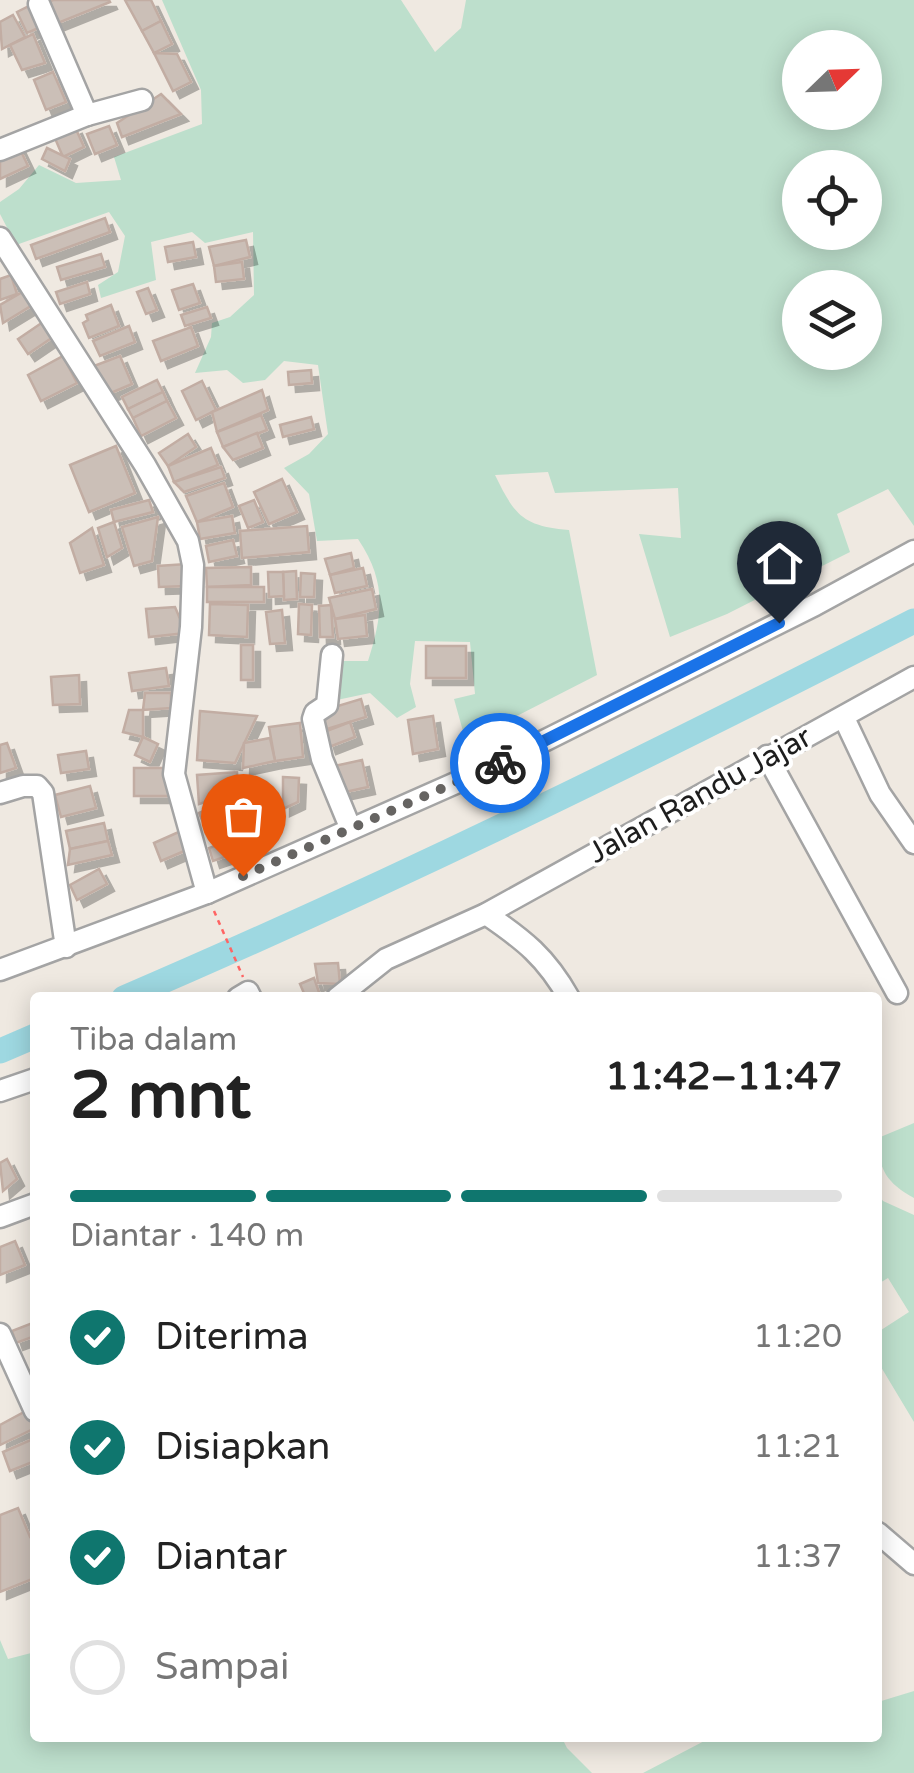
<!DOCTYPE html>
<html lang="id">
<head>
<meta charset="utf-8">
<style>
  :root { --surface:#fff; --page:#f2f2f2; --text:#222; --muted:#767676; --line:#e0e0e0; --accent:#0f766e }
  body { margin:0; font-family:"Varela Round",sans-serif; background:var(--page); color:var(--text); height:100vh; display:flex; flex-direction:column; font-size:38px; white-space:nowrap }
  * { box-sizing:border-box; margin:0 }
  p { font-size:32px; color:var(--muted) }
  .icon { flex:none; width:55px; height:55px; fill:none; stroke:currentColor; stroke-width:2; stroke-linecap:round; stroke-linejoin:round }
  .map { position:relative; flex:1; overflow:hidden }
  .details { position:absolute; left:30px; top:992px; width:852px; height:750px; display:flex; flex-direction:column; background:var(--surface); border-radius:10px; box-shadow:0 5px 25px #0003 }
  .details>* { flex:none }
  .needle { width:65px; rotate:67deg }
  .tools { position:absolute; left:782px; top:30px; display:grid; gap:20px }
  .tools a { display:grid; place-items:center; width:100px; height:100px; border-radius:50%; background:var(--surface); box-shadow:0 5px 25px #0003; font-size:50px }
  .pin { position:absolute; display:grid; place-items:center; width:85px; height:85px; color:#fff; margin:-102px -42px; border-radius:50% 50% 50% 0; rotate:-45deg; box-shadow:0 0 10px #0007 }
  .pin .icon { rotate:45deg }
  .courier { position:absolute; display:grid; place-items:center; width:100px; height:100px; margin:-50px; border:8px solid #1a73e8; border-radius:50%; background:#fff; color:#222; box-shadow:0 2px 12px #0007 }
  .summary em { font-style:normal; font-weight:700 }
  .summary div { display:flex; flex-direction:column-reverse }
  .summary { display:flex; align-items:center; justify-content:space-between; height:170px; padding:0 40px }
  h1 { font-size:65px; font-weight:700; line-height:75px }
  .bar { display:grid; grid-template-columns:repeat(4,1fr); gap:15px 10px; align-content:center; height:120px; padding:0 40px }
  .bar i { height:12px; border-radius:8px; background:var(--line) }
  .bar .selected { background:var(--accent) }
  .bar p { grid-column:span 4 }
  ol { padding:0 40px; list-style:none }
  li { display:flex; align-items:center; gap:30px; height:110px }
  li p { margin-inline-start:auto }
  li .icon { padding:10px; border-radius:50%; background:var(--accent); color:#fff; stroke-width:4 }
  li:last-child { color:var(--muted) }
  li i { width:55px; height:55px; border:5px solid var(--line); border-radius:50% }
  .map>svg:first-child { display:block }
</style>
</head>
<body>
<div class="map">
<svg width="914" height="1773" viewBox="0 0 914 1773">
  <defs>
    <filter id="shadow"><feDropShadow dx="7" dy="7" stdDeviation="0" flood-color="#0004"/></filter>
  </defs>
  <rect width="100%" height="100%" fill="#efe9e1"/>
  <g fill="#bddfcc" fill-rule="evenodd">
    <path d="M162,0H401L435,52L461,28L466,0H914V526L888,489L837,514L850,552L727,614L670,637L639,534L681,538L678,488L555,493L548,472L495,475C515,516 523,526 569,530L597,675L466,742L454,699L475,694L470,642L415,641L410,684L416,707L397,718L370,693L332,701L336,661H368C383,614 387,582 358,539L317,541L309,494L284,468L309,454L328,434L318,365L284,361L265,380L243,383L227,370L195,373L211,337L212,323L230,317L254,295L253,232L205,243L192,232L151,242L156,280L101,298L98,285L118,272L125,236L109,212L16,245L0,214V202L19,189L39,165L76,183L121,180L114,157L202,124L201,90ZM800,48H865V112H800ZM800,168H865V232H800ZM800,288H865V352H800Z"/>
    <path d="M914,1123V1198C887,1183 878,1170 878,1138Z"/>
    <polygon points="878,1194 883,1201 914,1215 914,1422 878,1362 878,1332 909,1312 888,1278 878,1284"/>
    <polygon points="0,1640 8,1659 35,1652 35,1738 562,1738 567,1748 592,1773 0,1773"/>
    <polygon points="914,1691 914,1773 643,1773 710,1738 878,1738 878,1702"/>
  </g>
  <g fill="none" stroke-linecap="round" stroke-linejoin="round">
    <g stroke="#9ed8e1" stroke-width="25">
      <path d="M124,998C392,883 654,754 914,621"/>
      <polyline points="0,1051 35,1036"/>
    </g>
  </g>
  <g fill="#cbbfb7" stroke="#c2ada3" stroke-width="2.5" filter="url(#shadow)">
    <polygon points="53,0 109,0 110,2 53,25 44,4"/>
    <polygon points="125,0 151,0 161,21 142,31"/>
    <polygon points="31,5 41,27 27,33 17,12"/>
    <polygon points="13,15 25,37 2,49 0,22"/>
    <polygon points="161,21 172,44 154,53 142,31"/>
    <polygon points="33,34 45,63 22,70 10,45"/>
    <polygon points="154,53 177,54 191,82 173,91"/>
    <polygon points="53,72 66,102 46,110 34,80"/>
    <polygon points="161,94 181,114 122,137 117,123"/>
    <polygon points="109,126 117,145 95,154 87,134"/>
    <polygon points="75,127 84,147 63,157 54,136"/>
    <polygon points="18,145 28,166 0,179 0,153"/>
    <polygon points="47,148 70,159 65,171 42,159"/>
    <polygon points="105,218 110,232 36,259 31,245"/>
    <polygon points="246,240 250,257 214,266 209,247"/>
    <polygon points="193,242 196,257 168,262 165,247"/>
    <polygon points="101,254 105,267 61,280 57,267"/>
    <polygon points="242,262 244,279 216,282 214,266"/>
    <polygon points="11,275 17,294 0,300 0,279"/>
    <polygon points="87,282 90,294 60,304 56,292"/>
    <polygon points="193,284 200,303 179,310 172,290"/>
    <polygon points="148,288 157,310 146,314 137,292"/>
    <polygon points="26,290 34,304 3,323 0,305"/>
    <polygon points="111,305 119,326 89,338 83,323 88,320 86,315"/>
    <polygon points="207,307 211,318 185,326 181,315"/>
    <polygon points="46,320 56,335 28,354 18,339"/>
    <polygon points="129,326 135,342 100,356 93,341"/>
    <polygon points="191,327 198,346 161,361 153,341"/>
    <polygon points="63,356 77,383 41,401 28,375"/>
    <polygon points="120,356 132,384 106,395 94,366"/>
    <polygon points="311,370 312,383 289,385 288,372"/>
    <polygon points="157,380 163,392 128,409 122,397"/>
    <polygon points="202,381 216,410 196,420 182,391"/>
    <polygon points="262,390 268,410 217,432 212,412"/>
    <polygon points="163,392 167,401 133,418 128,409"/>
    <polygon points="167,401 176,418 141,436 133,418"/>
    <polygon points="261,415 267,430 223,447 217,432"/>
    <polygon points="311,417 314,429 283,437 280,425"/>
    <polygon points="257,433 263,448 233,460 223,447"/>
    <polygon points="188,434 196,447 168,466 159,453"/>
    <polygon points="116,446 135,493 89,512 70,465"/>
    <polygon points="211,448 218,465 174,482 168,466"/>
    <polygon points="221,467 225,478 184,492 174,482"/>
    <polygon points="282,479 297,512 269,524 254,492"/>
    <polygon points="224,483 233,507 197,522 186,496"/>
    <polygon points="149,500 153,512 114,522 111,510"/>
    <polygon points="254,500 263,522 248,528 239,506"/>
    <polygon points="232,516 235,533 200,539 197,522"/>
    <polygon points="158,517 152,561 134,566 122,527"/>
    <polygon points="114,522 122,548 107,557 98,528"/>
    <polygon points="307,526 309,552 242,558 240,531"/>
    <polygon points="92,528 104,565 80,573 70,543"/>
    <polygon points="233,540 237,556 209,562 206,546"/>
    <polygon points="351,553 354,568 330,575 325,559"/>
    <polygon points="186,564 187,586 159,587 158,566"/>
    <polygon points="251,567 251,585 207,587 206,568"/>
    <polygon points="363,568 367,586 335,593 330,575"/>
    <polygon points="296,571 297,599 284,600 283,572"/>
    <polygon points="268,572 283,572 284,596 269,597"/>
    <polygon points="301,573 315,574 314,597 300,597"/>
    <rect x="207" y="587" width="57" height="15"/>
    <polygon points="372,589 376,609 335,619 329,598"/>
    <polygon points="210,604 248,605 247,637 209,635"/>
    <polygon points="299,604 312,605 311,635 298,634"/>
    <polygon points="331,605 333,637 320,637 319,606"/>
    <polygon points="175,607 186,633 149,637 146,609"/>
    <polygon points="282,610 285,643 270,644 266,612"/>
    <polygon points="365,615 367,636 338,639 335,619"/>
    <rect x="241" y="645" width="12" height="35"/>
    <rect x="426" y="646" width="40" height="32"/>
    <polygon points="166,668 169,686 132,691 129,673"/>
    <polygon points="79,675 80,704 53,705 51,677"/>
    <polygon points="145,693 171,693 171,708 143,710"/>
    <polygon points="361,699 366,717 327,729 321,711"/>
    <polygon points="129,710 143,710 143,737 123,732"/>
    <polygon points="200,711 257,716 235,763 197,760"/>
    <polygon points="433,716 438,749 413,754 408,720"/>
    <polygon points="350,722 355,737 329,747 324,732"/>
    <polygon points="300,723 303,757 275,761 269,727"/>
    <polygon points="143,737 158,744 150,762 135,755"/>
    <polygon points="270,738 275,761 243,768 244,743"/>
    <polygon points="7,743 16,768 0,773 0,745"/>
    <polygon points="86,751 89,769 61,773 58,755"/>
    <polygon points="362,760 368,787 336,794 330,767"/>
    <polygon points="134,768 168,768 169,796 134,796"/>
    <polygon points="237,772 238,791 199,804 197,775"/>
    <polygon points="283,777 299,778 298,802 283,809"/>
    <polygon points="90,786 96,808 61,817 55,795"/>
    <polygon points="234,798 247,826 211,841 199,813"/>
    <polygon points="104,823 108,841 70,849 66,831"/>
    <polygon points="181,831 189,849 161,861 154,843"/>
    <polygon points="243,836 248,849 213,861 209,848"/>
    <polygon points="108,841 112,855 68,865 70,849"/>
    <polygon points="99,869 107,884 77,900 70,885"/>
    <polygon points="338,963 340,984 318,983 315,964"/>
    <polygon points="314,978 321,998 306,998 300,984"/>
    <polygon points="7,1159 17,1179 3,1191 0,1163"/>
    <polygon points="15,1241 25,1265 0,1275 0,1247"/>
    <polygon points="35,1322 35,1336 16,1343 12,1331"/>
    <polygon points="26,1411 35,1428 0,1445 0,1425"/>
    <polygon points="33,1439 35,1461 10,1471 3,1452"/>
    <polygon points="18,1508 30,1537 35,1535 35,1578 0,1592 0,1515"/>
  </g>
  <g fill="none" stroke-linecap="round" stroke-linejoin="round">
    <defs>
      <g id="minor">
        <polyline points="39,4 87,115"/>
        <polyline points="0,150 87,115 142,100"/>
        <polyline points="0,238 145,465 188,541 193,565 191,627 174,774 207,893"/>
        <polyline points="332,655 327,705 315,713 313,719 322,759 350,827"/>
        <polyline points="844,718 880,794 914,843"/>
        <polyline points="767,756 897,993"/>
        <polyline points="0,793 23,786 37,786 43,793 66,947"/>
        <path d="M486,914C524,940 546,957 569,998"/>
        <polyline points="0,970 207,893 494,766 815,605 914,551"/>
        <polyline points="238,998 248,992 251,998"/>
        <polyline points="337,998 386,959 486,914 914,677"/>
        <polyline points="0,1091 35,1079"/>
        <polyline points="0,1217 35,1204"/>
        <polyline points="0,1334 35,1411"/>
        <polyline points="878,1533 914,1564"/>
      </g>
    </defs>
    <use href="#minor" stroke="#a4a4a4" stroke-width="25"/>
    <polyline stroke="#ff6463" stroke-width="2.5" stroke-dasharray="5 5" stroke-linecap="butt" points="214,911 243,977"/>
    <use href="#minor" stroke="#fff" stroke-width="20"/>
  </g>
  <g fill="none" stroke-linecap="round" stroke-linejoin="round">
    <polyline stroke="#666462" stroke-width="10" stroke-dasharray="0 18" points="243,876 500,763"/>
    <polyline stroke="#1a73e8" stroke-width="12" points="500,763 779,623"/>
  </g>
  <g text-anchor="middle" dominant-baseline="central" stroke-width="8" stroke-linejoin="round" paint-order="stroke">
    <g font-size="30" fill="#1d1d1d" stroke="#fff">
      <text transform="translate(700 795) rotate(-29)">Jalan Randu Jajar</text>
    </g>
  </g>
</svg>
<div class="tools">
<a><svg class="needle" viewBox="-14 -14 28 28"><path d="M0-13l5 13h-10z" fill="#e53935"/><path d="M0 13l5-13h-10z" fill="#767676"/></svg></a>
<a><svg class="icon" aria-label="locate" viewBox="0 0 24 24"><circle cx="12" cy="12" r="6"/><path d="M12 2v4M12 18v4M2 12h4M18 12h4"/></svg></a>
<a><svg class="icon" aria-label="layers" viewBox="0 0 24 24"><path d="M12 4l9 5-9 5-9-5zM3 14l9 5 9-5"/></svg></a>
</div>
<div class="pin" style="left:243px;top:876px;background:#ea580c"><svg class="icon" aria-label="bag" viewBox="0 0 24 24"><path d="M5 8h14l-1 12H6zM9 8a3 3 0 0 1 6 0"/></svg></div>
<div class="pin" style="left:779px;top:623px;background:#1f2937"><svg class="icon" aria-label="home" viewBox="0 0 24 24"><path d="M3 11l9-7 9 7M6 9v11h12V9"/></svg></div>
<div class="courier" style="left:500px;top:763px"><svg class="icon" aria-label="bike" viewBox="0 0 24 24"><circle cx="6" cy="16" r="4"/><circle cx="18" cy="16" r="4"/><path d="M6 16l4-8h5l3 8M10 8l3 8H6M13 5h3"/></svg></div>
<section class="details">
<div class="summary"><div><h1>2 mnt</h1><p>Tiba dalam</p></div><em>11:42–11:47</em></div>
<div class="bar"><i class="selected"></i><i class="selected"></i><i class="selected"></i><i></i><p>Diantar · 140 m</p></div>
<ol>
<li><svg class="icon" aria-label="check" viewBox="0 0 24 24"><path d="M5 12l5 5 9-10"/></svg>Diterima<p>11:20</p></li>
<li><svg class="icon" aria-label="check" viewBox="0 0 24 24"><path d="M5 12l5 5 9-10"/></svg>Disiapkan<p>11:21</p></li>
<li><svg class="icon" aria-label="check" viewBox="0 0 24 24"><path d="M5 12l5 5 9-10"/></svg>Diantar<p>11:37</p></li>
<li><i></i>Sampai</li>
</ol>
</section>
</div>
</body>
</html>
